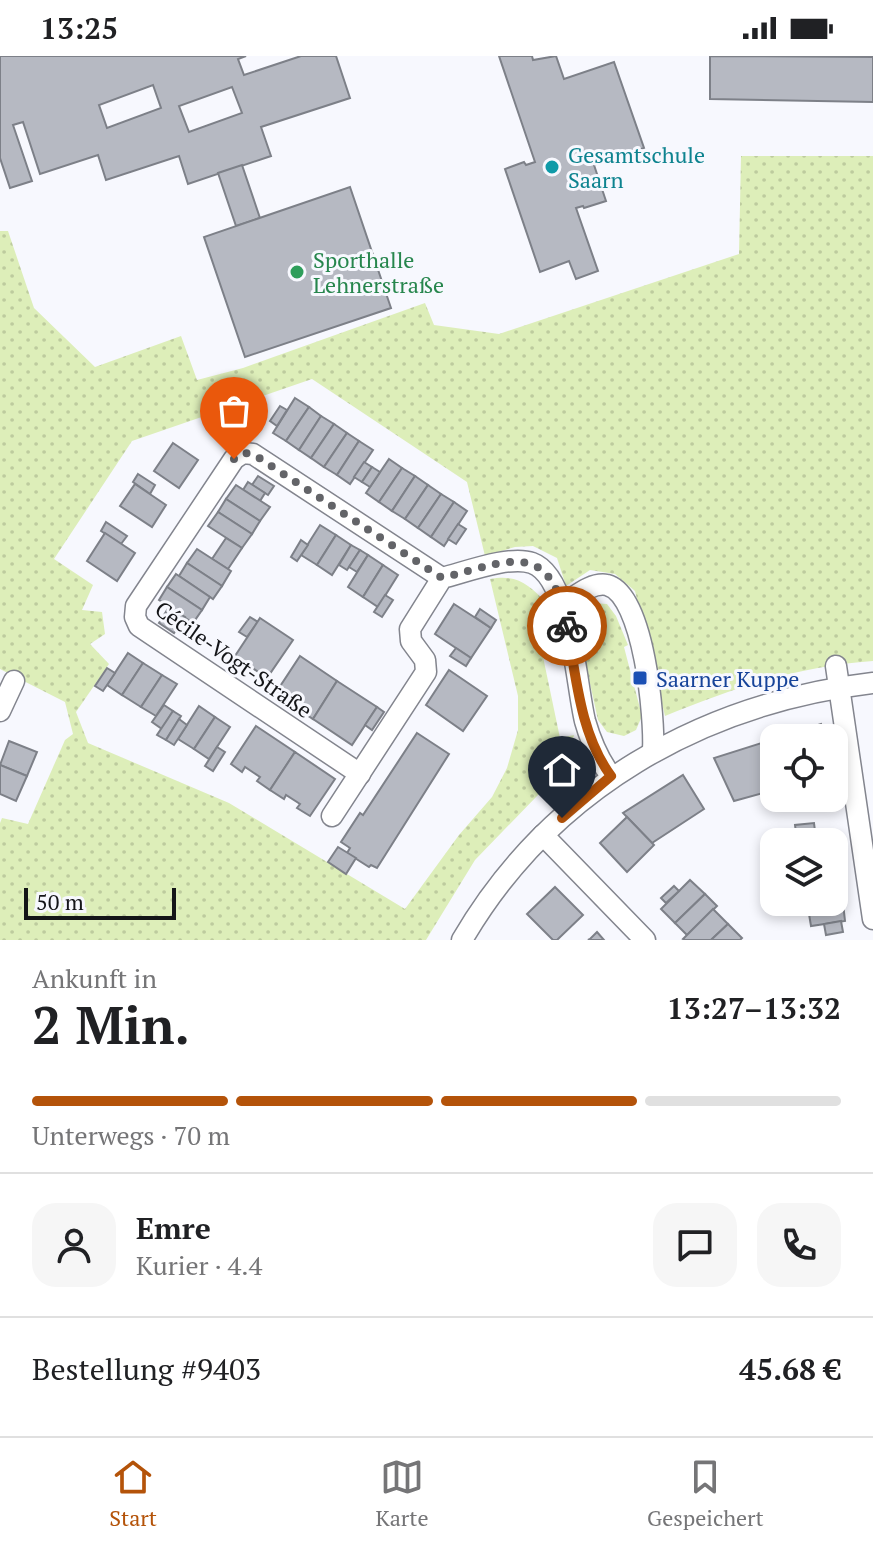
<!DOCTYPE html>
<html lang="de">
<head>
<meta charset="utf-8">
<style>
  :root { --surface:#fff; --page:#f6f6f6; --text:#202124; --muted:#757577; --line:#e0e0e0; --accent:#b45309 }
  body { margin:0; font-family:"PT Serif",serif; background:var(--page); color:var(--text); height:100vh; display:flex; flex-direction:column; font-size:30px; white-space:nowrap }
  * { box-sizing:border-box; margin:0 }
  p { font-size:26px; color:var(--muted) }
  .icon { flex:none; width:44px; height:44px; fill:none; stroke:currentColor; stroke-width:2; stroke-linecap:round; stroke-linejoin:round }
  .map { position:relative; height:884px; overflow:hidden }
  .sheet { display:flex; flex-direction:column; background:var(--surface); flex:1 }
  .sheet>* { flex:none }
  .fabs { position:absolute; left:760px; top:668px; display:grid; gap:16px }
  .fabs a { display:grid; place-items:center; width:88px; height:88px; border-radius:16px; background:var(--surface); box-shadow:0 4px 12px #0003; font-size:40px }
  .scale { position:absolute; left:24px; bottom:20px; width:152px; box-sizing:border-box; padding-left:8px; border:4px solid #141518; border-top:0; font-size:22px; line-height:28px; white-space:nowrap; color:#141518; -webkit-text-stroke:6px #f7f8fe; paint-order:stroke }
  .pin { position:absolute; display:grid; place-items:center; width:68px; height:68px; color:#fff; margin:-82px -34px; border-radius:50% 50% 50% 0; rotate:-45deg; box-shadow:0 0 8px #0007 }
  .pin .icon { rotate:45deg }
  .courier { position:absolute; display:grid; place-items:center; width:80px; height:80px; margin:-40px; border:6px solid #b45309; border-radius:50%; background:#fff; color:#222; box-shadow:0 2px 10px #0007 }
  .headline em { font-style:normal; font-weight:700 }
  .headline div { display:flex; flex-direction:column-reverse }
  .headline { display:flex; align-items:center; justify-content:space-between; height:136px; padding:0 32px }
  h1 { font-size:52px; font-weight:700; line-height:60px }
  .bar { display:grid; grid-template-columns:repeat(4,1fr); gap:12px 8px; align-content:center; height:96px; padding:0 32px }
  .bar i { height:10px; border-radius:6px; background:var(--line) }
  .bar .on { background:var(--accent) }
  .bar p { grid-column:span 4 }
  .line { display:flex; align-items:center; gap:20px; padding:0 32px; border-top:2px solid var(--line) }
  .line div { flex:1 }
  .round { display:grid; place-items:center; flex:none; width:84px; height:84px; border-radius:24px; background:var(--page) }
  .status { display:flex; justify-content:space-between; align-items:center; height:56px; padding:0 40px; background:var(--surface); direction:ltr }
  .status svg { height:22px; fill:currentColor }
  .dock { display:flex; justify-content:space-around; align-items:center; height:112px; border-top:2px solid var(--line); background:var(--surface); font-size:22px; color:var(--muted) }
  .dock a { display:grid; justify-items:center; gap:4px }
  .dock .on { color:var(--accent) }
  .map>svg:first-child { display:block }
</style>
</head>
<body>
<div class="status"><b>13:25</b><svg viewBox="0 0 49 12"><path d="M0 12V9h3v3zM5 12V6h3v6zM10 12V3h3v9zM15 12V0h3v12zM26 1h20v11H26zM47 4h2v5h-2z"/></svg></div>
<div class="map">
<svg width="873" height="884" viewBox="0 0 873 884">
  <defs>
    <pattern id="grass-dots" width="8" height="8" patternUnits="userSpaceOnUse" patternTransform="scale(2)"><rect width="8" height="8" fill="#ddeeb9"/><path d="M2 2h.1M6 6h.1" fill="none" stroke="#bdcb9e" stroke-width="1.8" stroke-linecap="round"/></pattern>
  </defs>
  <rect width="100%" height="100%" fill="#f7f8fe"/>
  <g fill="url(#grass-dots)">
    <path d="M741,100H873V605C800,610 732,632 665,660L635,535L615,518L590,514L566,530L557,502L533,490L515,491L485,500L467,426L312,323L132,385L54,503L93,529L82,554L102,556L105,578L90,588L109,608L76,656L88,687L229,747L405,853L459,779L492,741L507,712L518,674V640L490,523C519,518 528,529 548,548L533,553L560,682L574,679L566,710L475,804L426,884H0V767L2,762L28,768L65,684L73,678L65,646L0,613V175H8L34,252L95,311L181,280L197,324L243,312L425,247L434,269L499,278L739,198Z"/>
    <polygon points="594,547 607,548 616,560 628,589 624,591 642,660 636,674 624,680 607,676 598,664 577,568 585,552"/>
  </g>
  <g fill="#b6b9c2" stroke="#7d8088" stroke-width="2" fill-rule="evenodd">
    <path d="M0,0H246L238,3L244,19L301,0H336L350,42L261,71L271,100L188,128L179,100L106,124L98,99L40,118L23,66L13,69L32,125L10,132L0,102ZM153,29L161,52L107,72L99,49ZM232,31L242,57L189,76L179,50Z"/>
    <polygon points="499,0 532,0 533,4 556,0 564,23 614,6 644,92 594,109 606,145 584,152 583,150 576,152 598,215 576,223 569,205 540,216 505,113 524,106 526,109 535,106"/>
    <polygon points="710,0 873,1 873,46 710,43"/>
    <polygon points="242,109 260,162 236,170 218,117"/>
    <polygon points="350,131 391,252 245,301 204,181"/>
    <polygon points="295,342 309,351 286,385 273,377"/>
    <polygon points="280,350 287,354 277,370 270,365"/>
    <polygon points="309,351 321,360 299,394 286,385"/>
    <polygon points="321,360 334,368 311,402 299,394"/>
    <polygon points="334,368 347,377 324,411 311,402"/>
    <polygon points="347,377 359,385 337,419 324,411"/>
    <polygon points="359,385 373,394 350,428 337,419"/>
    <polygon points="173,387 198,404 179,432 154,415"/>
    <polygon points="389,403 402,412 379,446 366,437"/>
    <polygon points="364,406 372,411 362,426 354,421"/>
    <polygon points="372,411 380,416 370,431 362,426"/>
    <polygon points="402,412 415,420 392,455 379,446"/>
    <polygon points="138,418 155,429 150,438 133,426"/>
    <polygon points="258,420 274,430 268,439 252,429"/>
    <polygon points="415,420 428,429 405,463 392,455"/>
    <polygon points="248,426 265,437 260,445 243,434"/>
    <polygon points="135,428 166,449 152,471 120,450"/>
    <polygon points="236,429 270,451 260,465 226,443"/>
    <polygon points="428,429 441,438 418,472 405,463"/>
    <polygon points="441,438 454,446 431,481 418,472"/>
    <polygon points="226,443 260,465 252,478 218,456"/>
    <polygon points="454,446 467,455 444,490 431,481"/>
    <polygon points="218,456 252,478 242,492 208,470"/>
    <polygon points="106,466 127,480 121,488 101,475"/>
    <polygon points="458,468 466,473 456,488 448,483"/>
    <polygon points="320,469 336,479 317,509 301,499"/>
    <polygon points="105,477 135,497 117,525 87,505"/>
    <polygon points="336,479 351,489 332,519 317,509"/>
    <polygon points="226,482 242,492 228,513 212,503"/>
    <polygon points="301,484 308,489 297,505 291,501"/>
    <polygon points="351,489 360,494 347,514 339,509"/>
    <polygon points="197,493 231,515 222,530 187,507"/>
    <polygon points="360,494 368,499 357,516 349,511"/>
    <polygon points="368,499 383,509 363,541 348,531"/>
    <polygon points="187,507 222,530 213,543 179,520"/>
    <polygon points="383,509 398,519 378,551 363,541"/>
    <polygon points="176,518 210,541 202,554 167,531"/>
    <polygon points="167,531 202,554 193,567 159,544"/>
    <polygon points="385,539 393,544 382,561 374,556"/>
    <polygon points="454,548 491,572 471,602 435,578"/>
    <polygon points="169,551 185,561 174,577 159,567"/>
    <polygon points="480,553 496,564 491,572 475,561"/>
    <polygon points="250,561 258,566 247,581 239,576"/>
    <polygon points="260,562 293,584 267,622 235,600"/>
    <polygon points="456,592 471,602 466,610 450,600"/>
    <polygon points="128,597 143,607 122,639 107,629"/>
    <polygon points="300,600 337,625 313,663 275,638"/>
    <polygon points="143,607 162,619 141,651 122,639"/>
    <polygon points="107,612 115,617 103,635 95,630"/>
    <polygon points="449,614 487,640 463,675 426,649"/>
    <polygon points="162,619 177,628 156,660 141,651"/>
    <polygon points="337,625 377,651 352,689 313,663"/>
    <polygon points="164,649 173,655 162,673 152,666"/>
    <polygon points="199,650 215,661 194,693 178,683"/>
    <polygon points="377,651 384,656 372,674 365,669"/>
    <polygon points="173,655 181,660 166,684 157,679"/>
    <polygon points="215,661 230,671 209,703 194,693"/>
    <polygon points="179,663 187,669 174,689 166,684"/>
    <polygon points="821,668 824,682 777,682"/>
    <polygon points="256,670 295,696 270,734 257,725 260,721 245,711 242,716 231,708"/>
    <polygon points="417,677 449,698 377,812 371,809 369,811 347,797 350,792 341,786 360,757 363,759"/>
    <polygon points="774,683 774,705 768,685"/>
    <polygon points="9,685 37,696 27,720 0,709"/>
    <polygon points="768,685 774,705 774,734 734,745 714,702"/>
    <polygon points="217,691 225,696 213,715 205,710"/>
    <polygon points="295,696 335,723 310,760 297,752 300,748 286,739 284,743 270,734"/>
    <polygon points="0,709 27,720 16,745 0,738"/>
    <polygon points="683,719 704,753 652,787 623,757"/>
    <polygon points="627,761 654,789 627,816 600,787"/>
    <polygon points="814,767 815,775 796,777 795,769"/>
    <polygon points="818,774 820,786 781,786 781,779"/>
    <polygon points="338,791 356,802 346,818 328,806"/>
    <polygon points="690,824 705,838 675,867 661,853"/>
    <polygon points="841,829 843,847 808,852 807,846 834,846 834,830"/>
    <polygon points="674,830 679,835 666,847 661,842"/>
    <polygon points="555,831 583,859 557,884 553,884 527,858"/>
    <polygon points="705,838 717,850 687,879 675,867"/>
    <polygon points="843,847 845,865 811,870 808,852"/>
    <polygon points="713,853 728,868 711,884 685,884 683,883"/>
    <polygon points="841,865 843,876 826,879 824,868"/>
    <polygon points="728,868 742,882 740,884 711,884"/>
    <polygon points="597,876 604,884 588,884 590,883"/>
  </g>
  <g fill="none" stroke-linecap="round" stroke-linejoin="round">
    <defs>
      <g id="minor">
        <path d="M563,548C575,541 591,526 607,529C644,538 655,663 653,695"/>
        <polyline points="836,610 873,863"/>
        <polyline points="0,655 14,625"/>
        <polyline points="360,718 139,570 135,561 136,550 234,403 243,397 253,398 442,522"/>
        <path d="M332,760L426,616L425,604L411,585L410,573L442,522C466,516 510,499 532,507C571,521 576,629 585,665C591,686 598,703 611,720"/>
        <polyline points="543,779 645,884"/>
        <path d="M462,884C550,733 702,647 873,627"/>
      </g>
    </defs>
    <use href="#minor" stroke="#83858e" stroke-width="23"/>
    <use href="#minor" stroke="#fff" stroke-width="20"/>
  </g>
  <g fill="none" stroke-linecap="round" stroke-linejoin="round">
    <path stroke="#636468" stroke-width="8" stroke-dasharray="0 14.4" d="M234,403L243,397L253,398L442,522C509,505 550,481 567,570"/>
    <path stroke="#b45309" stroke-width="10" d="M562,762L611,720C580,678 576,620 567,570"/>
  </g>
  <circle fill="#0f9aa8" stroke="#f7f8fe" stroke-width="3" cx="552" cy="111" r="8"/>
  <circle fill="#2e9e5b" stroke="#f7f8fe" stroke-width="3" cx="297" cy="216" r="8"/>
  <rect fill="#1a4fb4" stroke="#f7f8fe" stroke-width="3" x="632" y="614" width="16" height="16" rx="4"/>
  <g text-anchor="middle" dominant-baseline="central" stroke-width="6" stroke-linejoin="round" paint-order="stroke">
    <g font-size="22" fill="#0d838f" stroke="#f7f8fe" text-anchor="start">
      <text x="568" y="98">Gesamtschule<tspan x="568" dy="25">Saarn</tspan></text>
    </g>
    <g font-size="22" fill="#27864d" stroke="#f7f8fe" text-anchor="start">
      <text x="313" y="203">Sporthalle<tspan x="313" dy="25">Lehnerstraße</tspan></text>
    </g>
    <g font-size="22" fill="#141518" stroke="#f7f8fe">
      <text transform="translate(234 603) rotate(35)">Cécile-Vogt-Straße</text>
    </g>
    <g font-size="22" fill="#164399" stroke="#f7f8fe" text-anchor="start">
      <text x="656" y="622">Saarner Kuppe</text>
    </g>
  </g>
</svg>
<div class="fabs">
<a><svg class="icon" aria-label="locate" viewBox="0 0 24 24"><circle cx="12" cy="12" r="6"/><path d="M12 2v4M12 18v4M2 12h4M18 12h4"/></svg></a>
<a><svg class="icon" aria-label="layers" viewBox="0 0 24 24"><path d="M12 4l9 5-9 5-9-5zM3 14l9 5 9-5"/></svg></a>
</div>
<div class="scale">50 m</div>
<div class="pin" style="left:234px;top:403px;background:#ea580c"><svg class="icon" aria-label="bag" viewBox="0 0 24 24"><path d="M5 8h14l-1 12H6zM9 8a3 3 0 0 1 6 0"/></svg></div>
<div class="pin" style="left:562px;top:762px;background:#1f2937"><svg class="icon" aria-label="home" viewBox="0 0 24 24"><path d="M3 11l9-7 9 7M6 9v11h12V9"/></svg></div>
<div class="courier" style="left:567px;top:570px"><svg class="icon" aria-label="bike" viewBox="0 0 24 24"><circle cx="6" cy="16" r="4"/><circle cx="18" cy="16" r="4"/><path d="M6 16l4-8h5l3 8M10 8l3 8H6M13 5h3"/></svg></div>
</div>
<section class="sheet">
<div class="headline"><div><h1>2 Min.</h1><p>Ankunft in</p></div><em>13:27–13:32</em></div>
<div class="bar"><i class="on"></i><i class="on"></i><i class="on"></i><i></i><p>Unterwegs · 70 m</p></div>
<div class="line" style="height:144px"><a class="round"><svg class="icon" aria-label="person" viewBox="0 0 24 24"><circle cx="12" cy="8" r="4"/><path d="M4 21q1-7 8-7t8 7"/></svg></a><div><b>Emre</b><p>Kurier · 4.4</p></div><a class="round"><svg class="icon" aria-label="chat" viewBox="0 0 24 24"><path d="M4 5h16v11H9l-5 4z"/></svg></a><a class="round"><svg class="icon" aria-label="phone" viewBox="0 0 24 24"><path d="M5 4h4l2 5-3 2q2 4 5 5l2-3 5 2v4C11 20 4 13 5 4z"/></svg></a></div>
<div class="line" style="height:104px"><div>Bestellung #9403</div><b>45.68 €</b></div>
</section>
<nav class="dock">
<a class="on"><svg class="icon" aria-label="home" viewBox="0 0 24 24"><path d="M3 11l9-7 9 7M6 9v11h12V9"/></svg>Start</a>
<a><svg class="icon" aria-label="map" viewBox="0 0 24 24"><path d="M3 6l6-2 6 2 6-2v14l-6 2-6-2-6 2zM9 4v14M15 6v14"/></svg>Karte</a>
<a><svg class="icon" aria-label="saved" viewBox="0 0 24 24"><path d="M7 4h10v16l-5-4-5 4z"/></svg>Gespeichert</a>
</nav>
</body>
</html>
